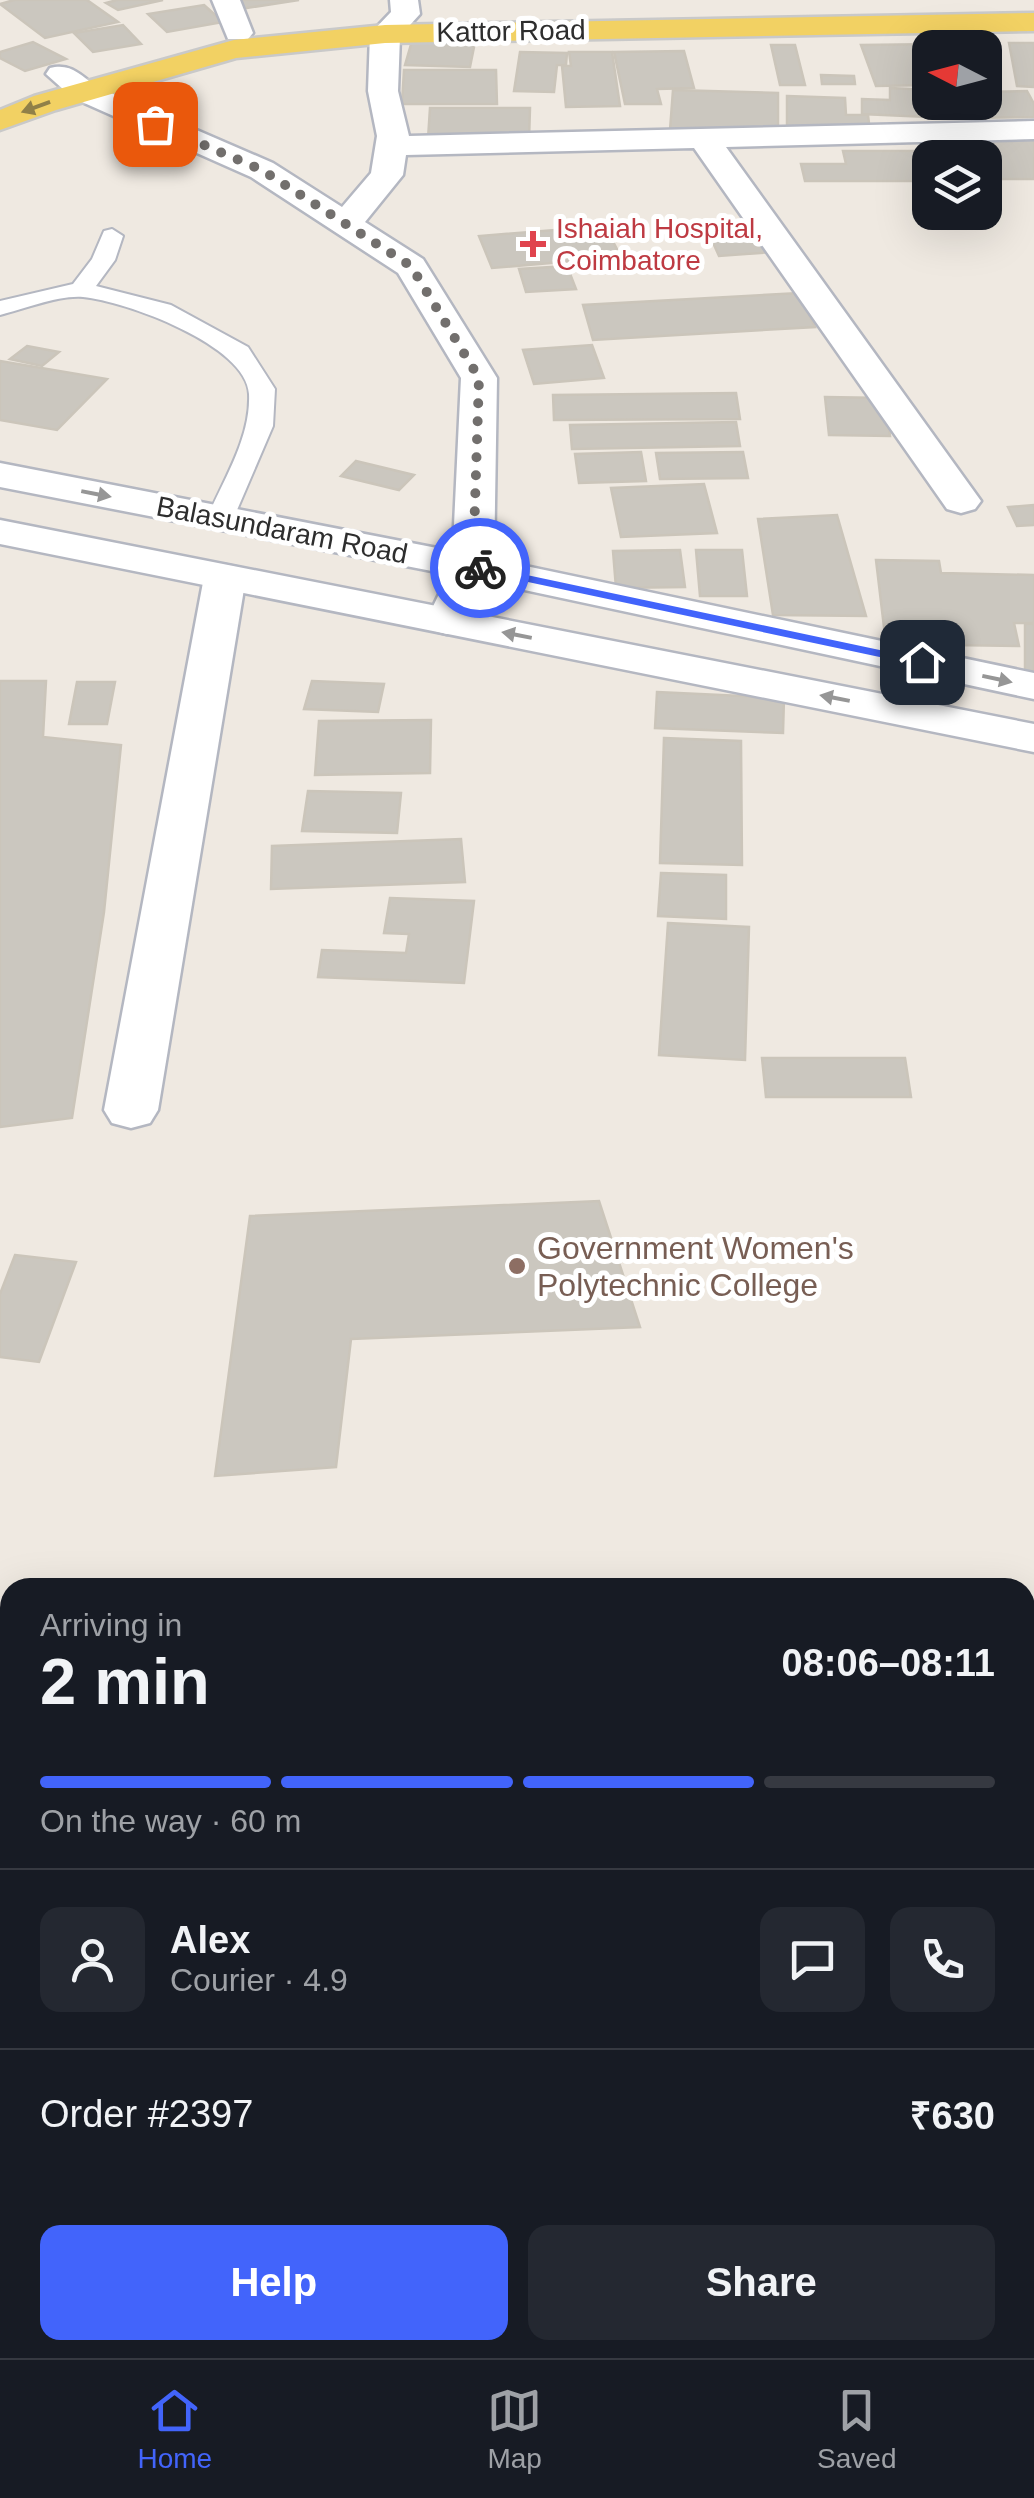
<!DOCTYPE html>
<html lang="en">
<head>
<meta charset="utf-8">
<style>
  :root { --surface:#171b24; --page:#242831; --text:#f1f3f6; --muted:#9ea1a6; --line:#363941; --accent:#4264fb }
  body { margin:0; font-family:Helvetica,sans-serif; background:var(--page); color:var(--text); height:100vh; display:flex; flex-direction:column; font-size:38px; white-space:nowrap }
  * { box-sizing:border-box; margin:0 }
  p { font-size:32px; color:var(--muted) }
  .icon { flex:none; width:55px; height:55px; fill:none; stroke:currentColor; stroke-width:2; stroke-linecap:round; stroke-linejoin:round }
  .map { position:relative; flex:1; overflow:hidden }
  .details { position:absolute; left:0px; top:1578px; width:1035px; height:782px; display:flex; flex-direction:column; background:var(--surface); border-radius:30px 30px 0 0; box-shadow:0 10px 40px #0002 }
  .details>* { flex:none }
  .needle { width:65px; rotate:276deg }
  .controls { position:absolute; left:912px; top:30px; display:grid; gap:20px }
  .controls a { display:grid; place-items:center; width:90px; height:90px; border-radius:20px; background:var(--surface); box-shadow:0 10px 40px #0002; font-size:50px }
  .pin { position:absolute; display:grid; place-items:center; width:85px; height:85px; color:#fff; margin:-42px; border-radius:20px; box-shadow:0 5px 15px #0006 }
  .courier { position:absolute; display:grid; place-items:center; width:100px; height:100px; margin:-50px; border:8px solid #4264fb; border-radius:50%; background:#fff; color:#222; box-shadow:0 2px 12px #0007 }
  .head em { font-style:normal; font-weight:700 }
  .head div { display:flex; flex-direction:column-reverse }
  .head { display:flex; align-items:center; justify-content:space-between; height:170px; padding:0 40px }
  h1 { font-size:65px; font-weight:700; line-height:75px }
  .bar { display:grid; grid-template-columns:repeat(4,1fr); gap:15px 10px; align-content:center; height:120px; padding:0 40px }
  .bar i { height:12px; border-radius:8px; background:var(--line) }
  .bar .selected { background:var(--accent) }
  .bar p { grid-column:span 4 }
  .line { display:flex; align-items:center; gap:25px; padding:0 40px; border-top:2px solid var(--line) }
  .line div { flex:1 }
  .round { display:grid; place-items:center; flex:none; width:105px; height:105px; border-radius:20px; background:var(--page) }
  .primary-button { display:flex; gap:20px; margin-top:auto; padding:20px 40px }
  .primary-button a { flex:1; height:115px; border-radius:20px; background:var(--accent); color:#fff; font-size:40px; font-weight:700; line-height:115px; text-align:center }
  .primary-button a+a { background:var(--page); color:var(--text) }
  .menu { display:flex; justify-content:space-around; align-items:center; height:140px; border-top:2px solid var(--line); background:var(--surface); font-size:28px; color:var(--muted) }
  .menu a { display:grid; justify-items:center; gap:5px }
  .menu .selected { color:var(--accent) }
  .map>svg:first-child { display:block }
</style>
</head>
<body>
<div class="map">
<svg width="1034" height="2358" viewBox="0 0 1034 2358">
  <rect width="100%" height="100%" fill="#efe9e1"/>
  <g fill="#cbc7bf" stroke="#cbc5ba" stroke-width="2.5">
    <polygon points="14,0 87,0 118,22 45,38 0,4"/>
    <polygon points="117,0 163,0 118,10 106,3"/>
    <polygon points="236,0 299,0 240,9"/>
    <polygon points="204,5 223,22 167,32 148,14"/>
    <polygon points="123,25 141,44 93,52 74,33"/>
    <polygon points="412,41 475,42 470,67 405,65"/>
    <polygon points="33,42 66,59 25,71 0,58 0,52"/>
    <polygon points="1009,43 1034,43 1034,87 1017,86"/>
    <polygon points="940,44 942,48 930,48 930,85 876,86 861,45"/>
    <polygon points="771,45 795,45 805,85 780,85"/>
    <polygon points="684,51 694,88 657,89 661,104 625,104 614,52"/>
    <polygon points="520,52 567,53 566,65 557,65 554,92 514,91"/>
    <polygon points="569,52 612,52 620,106 566,107 562,66 571,66"/>
    <polygon points="404,70 496,70 497,104 402,104"/>
    <polygon points="821,75 854,76 855,84 822,84"/>
    <polygon points="890,88 930,90 930,102 948,102 949,118 862,114 862,99 890,100"/>
    <polygon points="673,90 778,93 778,133 670,130"/>
    <polygon points="1027,91 1034,104 1034,117 965,118 957,102 985,102 985,92"/>
    <polygon points="787,96 845,98 846,115 868,115 870,132 787,129"/>
    <polygon points="430,108 530,108 529,140 428,139"/>
    <polygon points="981,138 1034,138 1034,179 999,179"/>
    <polygon points="843,151 977,151 979,158 930,158 930,181 805,181 801,164 846,164"/>
    <polygon points="605,226 621,257 492,268 479,236"/>
    <polygon points="764,233 773,252 719,256 710,236"/>
    <polygon points="567,266 576,289 526,292 519,269"/>
    <polygon points="799,293 815,327 593,340 583,305"/>
    <polygon points="592,345 604,378 534,384 523,350"/>
    <polygon points="27,346 59,352 42,366 10,359"/>
    <polygon points="0,361 107,379 57,430 0,420"/>
    <polygon points="736,393 740,419 554,420 553,395"/>
    <polygon points="825,397 885,398 890,436 829,435"/>
    <polygon points="736,422 740,446 572,449 570,425"/>
    <polygon points="641,452 646,481 579,483 575,454"/>
    <polygon points="743,452 748,478 660,479 656,453"/>
    <polygon points="356,461 414,475 399,490 341,476"/>
    <polygon points="704,484 717,533 621,537 611,488"/>
    <polygon points="1034,505 1034,525 1017,526 1008,507"/>
    <polygon points="837,515 866,616 773,615 758,519"/>
    <polygon points="680,550 685,587 616,588 613,551"/>
    <polygon points="696,550 742,550 747,596 700,596"/>
    <polygon points="876,560 939,561 941,573 1034,575 1034,623 1014,623 1019,646 886,644"/>
    <rect x="1025" y="624" width="9" height="47"/>
    <polygon points="0,681 46,681 43,737 121,745 104,912 72,1118 0,1127"/>
    <polygon points="312,681 384,684 378,712 304,709"/>
    <polygon points="77,682 115,682 107,724 69,724"/>
    <polygon points="657,692 784,698 783,733 655,728"/>
    <polygon points="431,720 430,773 315,775 319,721"/>
    <polygon points="664,738 741,741 742,865 660,863"/>
    <polygon points="308,791 401,793 397,833 302,831"/>
    <polygon points="461,839 465,882 271,889 272,846"/>
    <polygon points="661,873 726,875 726,919 658,916"/>
    <polygon points="390,898 474,901 464,983 318,977 322,950 406,953 409,934 384,933"/>
    <polygon points="668,923 749,927 745,1060 659,1055"/>
    <polygon points="762,1058 905,1058 911,1097 766,1097"/>
    <polygon points="599,1201 640,1327 351,1339 336,1467 215,1476 250,1216"/>
    <polygon points="15,1255 76,1262 39,1362 0,1357 0,1294"/>
  </g>
  <g fill="none" stroke-linecap="round" stroke-linejoin="round">
    <defs>
      <path id="lane" d="M112,229L123,236L115,260L96,286L171,305L248,347L275,389L273,426L231,524H211L207,518C224,479 251,437 249,394C247,345 125,301 83,297C59,295 24,309 0,315V301L73,284L92,259L104,231Z"/>
      <g id="street">
        <polygon points="212,0 240,0 253,33 248,39 228,39"/>
        <path d="M390,0H418L420,14L400,36L398,91L409,136L1034,121V139L726,147L981,501L975,509L961,513L947,509L694,148L406,155L403,175L365,222L423,259L497,378L494,567L462,630L447,634L432,630L426,621L452,567L461,378L398,273L251,177L73,98L46,74L50,68C70,63 80,74 95,86L273,163L342,207L371,173L377,136L368,91L370,34L391,12Z"/>
        <polygon points="225,565 240,568 246,577 158,1110 150,1123 131,1128 112,1123 104,1110 204,577 210,568"/>
      </g>
      <g id="secondary">
        <polygon points="0,463 473,555 1034,673 1034,699 473,579 0,487"/>
        <polygon points="0,520 1034,724 1034,752 0,544"/>
      </g>
      <polygon id="primary" points="1034,13 1034,31 385,43 236,58 56,110 0,130 0,110 34,96 234,40 385,25"/>
    </defs>
    <use href="#lane" stroke="#b4b7c1" stroke-width="4"/>
    <use href="#street" stroke="#b4b7c1" stroke-width="5"/>
    <use href="#secondary" stroke="#b4b7c1" stroke-width="5"/>
    <use href="#primary" stroke="#c9c9c9" stroke-width="5"/>
    <use href="#lane" fill="#fff" fill-rule="evenodd"/>
    <use href="#street" fill="#fff" fill-rule="evenodd"/>
    <use href="#secondary" fill="#fff" fill-rule="evenodd"/>
    <use href="#primary" fill="#f2d163" fill-rule="evenodd"/>
  </g>
  <defs><path id="oneway-solid" d="M-6-.8H1V-3.2L6.5 0L1 3.2V.8H-6Z" transform="scale(2.5)"/></defs>
  <use fill="#908048" href="#oneway-solid" transform="translate(36 107) rotate(160)"/>
  <g fill="#969696">
    <use href="#oneway-solid" transform="translate(96 494) rotate(11)"/>
    <use href="#oneway-solid" transform="translate(517 635) rotate(-169)"/>
    <use href="#oneway-solid" transform="translate(997 679) rotate(12)"/>
    <use href="#oneway-solid" transform="translate(835 698) rotate(-169)"/>
  </g>
  <polygon fill="#4264fb" points="480,565 922,659 928,662 922,666 476,571"/>
  <g fill="none" stroke-linecap="round" stroke-linejoin="round">
    <polyline stroke="#726f6d" stroke-width="10" stroke-dasharray="0 18" points="155,124 262,170 411,266 479,378 473,567 480,568"/>
  </g>
  <path fill="#e0444e" stroke="#fff" stroke-width="4" d="M528 229h10v10h10v10h-10v10h-10v-10h-10v-10h10z"/>
  <circle fill="#8d6e63" stroke="#fff" stroke-width="4" cx="517" cy="1266" r="10"/>
  <g text-anchor="middle" dominant-baseline="central" stroke-width="10" stroke-linejoin="round" paint-order="stroke">
    <g font-size="28" fill="#2e2e2e" stroke="#fff">
      <text transform="translate(511 31) rotate(-1)">Kattor Road</text>
      <text transform="translate(282 530) rotate(11)">Balasundaram Road</text>
    </g>
    <g font-size="28" fill="#be3a42" stroke="#fff" text-anchor="start">
      <text x="556" y="228">Ishaiah Hospital,<tspan x="556" dy="32">Coimbatore</tspan></text>
    </g>
    <g font-size="32" fill="#785e54" stroke="#fff" text-anchor="start">
      <text x="537" y="1248">Government Women's<tspan x="537" dy="37">Polytechnic College</tspan></text>
    </g>
  </g>
</svg>
<div class="controls">
<a><svg class="needle" viewBox="-14 -14 28 28"><path d="M0-13l5 13h-10z" fill="#e53935"/><path d="M0 13l5-13h-10z" fill="#9ea1a6"/></svg></a>
<a><svg class="icon" aria-label="layers" viewBox="0 0 24 24"><path d="M12 4l9 5-9 5-9-5zM3 14l9 5 9-5"/></svg></a>
</div>
<div class="pin" style="left:155px;top:124px;background:#ea580c"><svg class="icon" aria-label="bag" viewBox="0 0 24 24"><path d="M5 8h14l-1 12H6zM9 8a3 3 0 0 1 6 0"/></svg></div>
<div class="pin" style="left:922px;top:662px;background:#1f2937"><svg class="icon" aria-label="home" viewBox="0 0 24 24"><path d="M3 11l9-7 9 7M6 9v11h12V9"/></svg></div>
<div class="courier" style="left:480px;top:568px"><svg class="icon" aria-label="bike" viewBox="0 0 24 24"><circle cx="6" cy="16" r="4"/><circle cx="18" cy="16" r="4"/><path d="M6 16l4-8h5l3 8M10 8l3 8H6M13 5h3"/></svg></div>
<section class="details">
<div class="head"><div><h1>2 min</h1><p>Arriving in</p></div><em>08:06–08:11</em></div>
<div class="bar"><i class="selected"></i><i class="selected"></i><i class="selected"></i><i></i><p>On the way · 60 m</p></div>
<div class="line" style="height:180px"><a class="round"><svg class="icon" aria-label="person" viewBox="0 0 24 24"><circle cx="12" cy="8" r="4"/><path d="M4 21q1-7 8-7t8 7"/></svg></a><div><b>Alex</b><p>Courier · 4.9</p></div><a class="round"><svg class="icon" aria-label="chat" viewBox="0 0 24 24"><path d="M4 5h16v11H9l-5 4z"/></svg></a><a class="round"><svg class="icon" aria-label="phone" viewBox="0 0 24 24"><path d="M5 4h4l2 5-3 2q2 4 5 5l2-3 5 2v4C11 20 4 13 5 4z"/></svg></a></div>
<div class="line" style="height:130px"><div>Order #2397</div><b>₹630</b></div>
<div class="primary-button"><a>Help</a><a>Share</a></div>
</section>
</div>
<nav class="menu">
<a class="selected"><svg class="icon" aria-label="home" viewBox="0 0 24 24"><path d="M3 11l9-7 9 7M6 9v11h12V9"/></svg>Home</a>
<a><svg class="icon" aria-label="map" viewBox="0 0 24 24"><path d="M3 6l6-2 6 2 6-2v14l-6 2-6-2-6 2zM9 4v14M15 6v14"/></svg>Map</a>
<a><svg class="icon" aria-label="saved" viewBox="0 0 24 24"><path d="M7 4h10v16l-5-4-5 4z"/></svg>Saved</a>
</nav>
</body>
</html>
